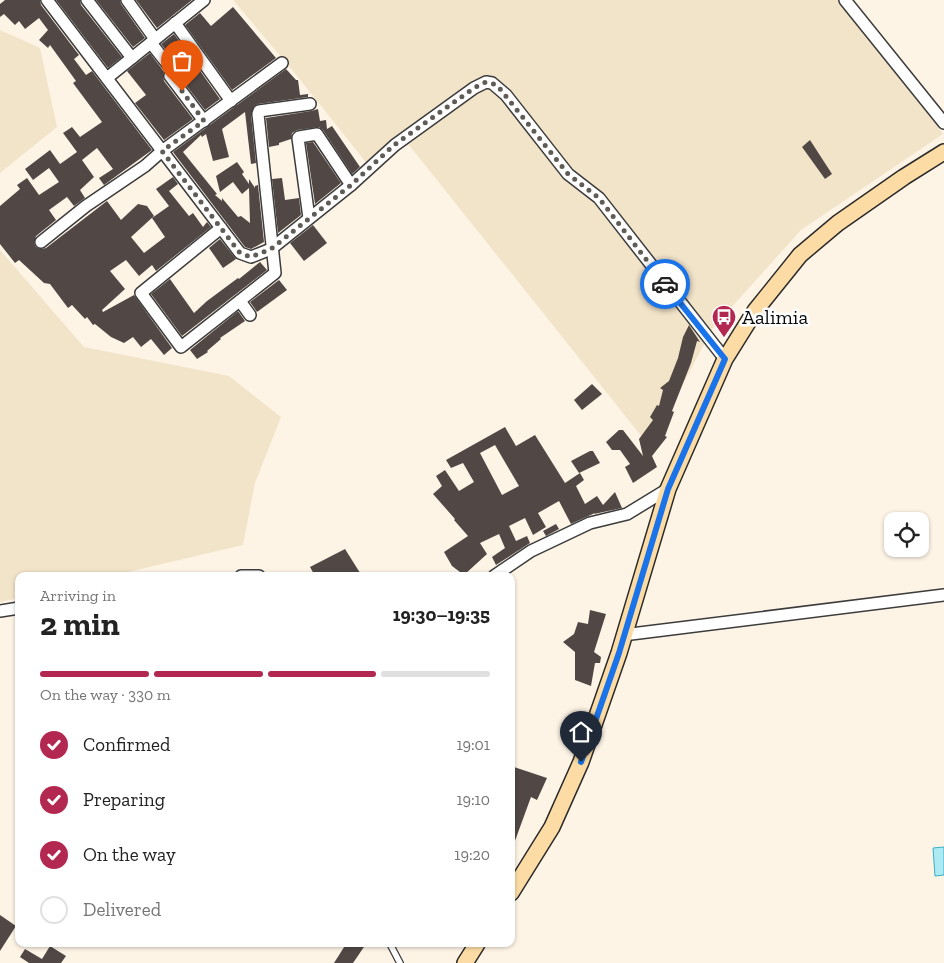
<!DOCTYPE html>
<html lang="en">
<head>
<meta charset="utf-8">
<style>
  :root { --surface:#fff; --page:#f6f6f6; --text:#222; --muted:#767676; --line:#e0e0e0; --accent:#b32851 }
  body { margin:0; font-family:"Zilla Slab",serif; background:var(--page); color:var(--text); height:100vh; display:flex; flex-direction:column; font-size:19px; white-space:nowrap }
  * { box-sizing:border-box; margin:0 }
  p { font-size:16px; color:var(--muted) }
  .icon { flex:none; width:28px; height:28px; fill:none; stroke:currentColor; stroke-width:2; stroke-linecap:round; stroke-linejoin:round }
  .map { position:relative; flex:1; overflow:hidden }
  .panel { position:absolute; left:15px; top:572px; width:500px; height:375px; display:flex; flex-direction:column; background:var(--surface); border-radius:10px; box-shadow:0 1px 4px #0004 }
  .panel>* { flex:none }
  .buttons { position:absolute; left:884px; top:512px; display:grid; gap:10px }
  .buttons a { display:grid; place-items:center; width:45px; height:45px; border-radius:10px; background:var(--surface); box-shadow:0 1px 4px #0004; font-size:25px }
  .pin { position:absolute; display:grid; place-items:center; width:42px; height:42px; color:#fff; margin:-51px -21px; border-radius:50% 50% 50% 0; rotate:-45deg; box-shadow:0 0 5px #0007 }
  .pin .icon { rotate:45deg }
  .courier { position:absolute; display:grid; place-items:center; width:50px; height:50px; margin:-25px; border:4px solid #1a73e8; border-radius:50%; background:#fff; color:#222; box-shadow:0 1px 6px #0007 }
  .overview em { font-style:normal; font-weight:800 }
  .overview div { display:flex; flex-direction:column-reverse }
  .overview { display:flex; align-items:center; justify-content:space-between; height:85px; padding:0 25px }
  h1 { font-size:32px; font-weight:800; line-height:38px }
  .bar { display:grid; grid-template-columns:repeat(4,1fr); gap:8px 5px; align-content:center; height:60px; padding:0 25px }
  .bar i { height:6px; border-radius:4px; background:var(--line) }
  .bar .on { background:var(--accent) }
  .bar p { grid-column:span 4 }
  ol { padding:0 25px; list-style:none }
  li { display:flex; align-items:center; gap:15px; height:55px }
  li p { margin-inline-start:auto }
  li .icon { padding:5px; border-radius:50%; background:var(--accent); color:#fff; stroke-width:4 }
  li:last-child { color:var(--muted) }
  li i { width:28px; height:28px; border:2px solid var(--line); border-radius:50% }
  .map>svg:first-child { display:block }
</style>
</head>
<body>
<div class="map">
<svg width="944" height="963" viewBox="0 0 944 963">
  <rect width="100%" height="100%" fill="#fef4e6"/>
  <g fill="#f2e4c9">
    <polygon points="233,0 846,0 943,134 801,230 712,329 650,447 401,135 368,165 298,77"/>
    <polygon points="0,30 40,48 57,127 0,173"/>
    <polygon points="0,250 84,347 229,376 281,417 255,483 243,545 111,576 19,576 19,598 0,602"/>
  </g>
  <polygon fill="#adeaf3" stroke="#37b1c7" points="944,847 944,875 935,876 933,848"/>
  <g fill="#514846" fill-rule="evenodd">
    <polygon points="5,0 40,0 41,5 79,55 74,59 86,75 92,71 152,150 104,185 99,178 113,169 97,148 82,160 94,177 80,190 85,198 74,206 67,197 49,210 56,220 36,236 34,243 36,247 42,249 46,248 107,201 121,220 138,204 147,206 154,216 131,237 144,253 165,237 152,218 169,206 156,189 173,177 178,184 169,191 189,216 193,213 203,227 207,222 211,227 156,271 152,265 139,276 126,260 110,271 125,289 102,310 103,312 134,295 172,348 164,355 151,339 141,347 133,337 124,343 111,337 95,324 93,325 87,317 85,319 72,305 68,308 50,284 44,283 19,260 15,263 0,244 0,206 20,189 17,185 27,178 39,195 59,182 49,168 33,180 25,169 50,150 60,164 77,152 63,133 72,127 80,137 102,122 73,83 76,81 50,45 48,48 39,40 48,30 39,18 25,29 19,21 15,25 4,14 0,17 0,4"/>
    <polygon points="56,0 80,0 81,5 122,57 108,68"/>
    <polygon points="96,0 120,0 121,4 145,38 133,47"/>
    <polygon points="136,0 192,0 157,28"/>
    <polygon points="233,7 276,58 232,90 185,25 200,13 211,26"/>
    <polygon points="174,34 220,99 205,110 179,76 180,71 179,66 161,44"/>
    <polygon points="150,53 164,72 163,76 164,81 193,119 164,140 135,103 146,95 127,71"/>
    <polygon points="286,69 296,80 298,80 300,95 308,94 308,97 258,104 254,106 251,115 256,163 251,164 245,112 222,129 229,157 213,161 206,134 202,137 201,135 183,152 217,194 215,195 222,201 222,198 238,217 241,216 250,223 249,188 242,194 233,182 220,192 216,176 237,162 244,172 242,174 249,184 249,179 255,188 255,186 258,185 264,242 251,249 245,247 173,152"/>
    <polygon points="318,109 320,121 326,120 327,129 332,126 360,167 352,174 323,130 319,127 297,130 292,133 291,139 279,143 279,145 269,147 266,118 311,111"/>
    <polygon points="810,140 832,174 825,179 802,147"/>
    <polygon points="313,142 341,183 315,204 306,143"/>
    <polygon points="282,178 285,200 299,198 301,215 278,233 272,179"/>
    <polygon points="313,225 327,243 304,261 290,243"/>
    <polygon points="220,239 236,259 223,268 209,248"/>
    <polygon points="260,262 267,270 182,336 151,294 170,279 194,313 207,301 238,278 239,279"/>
    <polygon points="279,280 287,290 257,312 250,302"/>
    <polygon points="238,311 245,321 220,338 221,339 207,351 208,352 197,359 190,350"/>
    <polygon points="689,325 700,342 697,341 691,363 672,411 674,412 665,436 667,437 652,456 657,467 633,483 625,467 630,464 620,450 612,450 606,442 619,430 623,430 643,456 639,439 653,420 650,417 657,405 659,406 663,390 660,388 669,381 678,358 683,337"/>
    <polygon points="592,384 602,394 582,410 574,400"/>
    <path d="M505,427L516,446L535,435L565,483L580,473L584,480L576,486L585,504L597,496L603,505L615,492L622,508L594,514L595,513L571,524L559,501L538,513L546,527L533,535L525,518L509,526L516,541L527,536L530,543L496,565L492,557L505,548L499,534L480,543L487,554L464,575L452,566L444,552L468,536L454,520L455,519L433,494L442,486L436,476L445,470L459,491L474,482L463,463L451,468L446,460ZM495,445L519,486L502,495L480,453Z"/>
    <polygon points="590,451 593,451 600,463 579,473 571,461"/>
    <polygon points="556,524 559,529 546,536 543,531"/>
    <polygon points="345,549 362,576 315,576 310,567"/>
    <polygon points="590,610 606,614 594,652 601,657 600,663 595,663 591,686 575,680 575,652 563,642 574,634 578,622 588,624"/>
    <polygon points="511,766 547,778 537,800 531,797 512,849"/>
    <polygon points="0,915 16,926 0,951"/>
    <polygon points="346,944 366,944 353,963 334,963"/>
    <polygon points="50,946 66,956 61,963 29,963 20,957 25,949 42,959"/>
  </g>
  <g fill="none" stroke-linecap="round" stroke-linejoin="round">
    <defs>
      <polyline id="lane" points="390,944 400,963"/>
      <g id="street">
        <polyline points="47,0 221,228 240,253 251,257 271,249 351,185 395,145 474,88 486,82 492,83 506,95 568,174 599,198 725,359"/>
        <polyline points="87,0 132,58"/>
        <polyline points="127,0 155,39"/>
        <polyline points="845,0 944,123"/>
        <polyline points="175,23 231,101"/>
        <polyline points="151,43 173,71 170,76 204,121"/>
        <polyline points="107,78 204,0"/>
        <polyline points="309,218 298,138 299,137 317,134 351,185"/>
        <polyline points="221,228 141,293 181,347 275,273 258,114 259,111 310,104"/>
        <polyline points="41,242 86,206 145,166 162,151 282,63"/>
        <polyline points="240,301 250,315"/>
        <polyline points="241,576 259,576"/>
        <polyline points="494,576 531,551 590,523 627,514 668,489"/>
        <polyline points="0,611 19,608"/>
        <polyline points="623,635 944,595"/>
      </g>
      <g id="secondary">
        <polyline points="511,893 552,827 581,762 619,653 668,489 725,359 755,311 800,255 838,223 904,177 944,152"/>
        <polyline points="465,963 477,944"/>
      </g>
    </defs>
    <use href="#lane" stroke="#3c3c3c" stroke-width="8"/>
    <use href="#street" stroke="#3c3c3c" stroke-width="14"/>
    <use href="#secondary" stroke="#2b2b2b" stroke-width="18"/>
    <use href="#lane" stroke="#fff" stroke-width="5.5"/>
    <use href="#street" stroke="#fff" stroke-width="11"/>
    <use href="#secondary" stroke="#fcdca4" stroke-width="15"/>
  </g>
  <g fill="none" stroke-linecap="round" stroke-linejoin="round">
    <polyline stroke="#5f5b56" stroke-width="5" stroke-dasharray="0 9" points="182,91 204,121 162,151 240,253 251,257 271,249 351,185 394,145 474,88 486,82 497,85 568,174 599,198 665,284"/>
    <polyline stroke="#1a73e8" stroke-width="6" points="581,762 619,653 668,489 725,359 665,284"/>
  </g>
  <defs>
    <symbol id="bus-pin" viewBox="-11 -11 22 30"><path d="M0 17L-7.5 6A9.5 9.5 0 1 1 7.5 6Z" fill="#b32851" stroke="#fff"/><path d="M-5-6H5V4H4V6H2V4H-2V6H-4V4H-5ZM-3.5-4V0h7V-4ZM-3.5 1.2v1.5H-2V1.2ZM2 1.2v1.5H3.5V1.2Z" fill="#fff"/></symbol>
  </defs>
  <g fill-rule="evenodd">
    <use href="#bus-pin" x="710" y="303" width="28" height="38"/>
  </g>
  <g text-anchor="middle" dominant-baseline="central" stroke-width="5" stroke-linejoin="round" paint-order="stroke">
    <g font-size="20" fill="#090909" stroke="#fff" text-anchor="start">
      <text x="742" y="317">Aalimia</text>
    </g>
  </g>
</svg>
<div class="buttons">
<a><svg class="icon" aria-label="locate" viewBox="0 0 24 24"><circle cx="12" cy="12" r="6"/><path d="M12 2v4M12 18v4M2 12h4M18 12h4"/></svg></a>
</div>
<div class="pin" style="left:182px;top:91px;background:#ea580c"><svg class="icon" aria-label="bag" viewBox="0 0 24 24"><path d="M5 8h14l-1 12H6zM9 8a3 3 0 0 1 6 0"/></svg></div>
<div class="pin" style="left:581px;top:762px;background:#1f2937"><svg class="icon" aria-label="home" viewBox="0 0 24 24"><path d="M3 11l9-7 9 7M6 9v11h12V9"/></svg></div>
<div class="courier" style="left:665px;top:284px"><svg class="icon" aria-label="car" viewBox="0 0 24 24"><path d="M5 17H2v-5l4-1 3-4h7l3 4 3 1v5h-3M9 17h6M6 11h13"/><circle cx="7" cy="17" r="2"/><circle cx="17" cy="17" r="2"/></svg></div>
<section class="panel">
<div class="overview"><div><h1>2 min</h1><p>Arriving in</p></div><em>19:30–19:35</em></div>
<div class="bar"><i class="on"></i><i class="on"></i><i class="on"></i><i></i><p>On the way · 330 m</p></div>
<ol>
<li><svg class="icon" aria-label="check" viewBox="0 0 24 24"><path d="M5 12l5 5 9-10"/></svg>Confirmed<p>19:01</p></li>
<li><svg class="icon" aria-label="check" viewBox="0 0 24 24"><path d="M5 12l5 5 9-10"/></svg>Preparing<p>19:10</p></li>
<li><svg class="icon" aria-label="check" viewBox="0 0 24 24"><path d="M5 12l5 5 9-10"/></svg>On the way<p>19:20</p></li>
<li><i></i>Delivered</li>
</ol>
</section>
</div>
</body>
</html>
